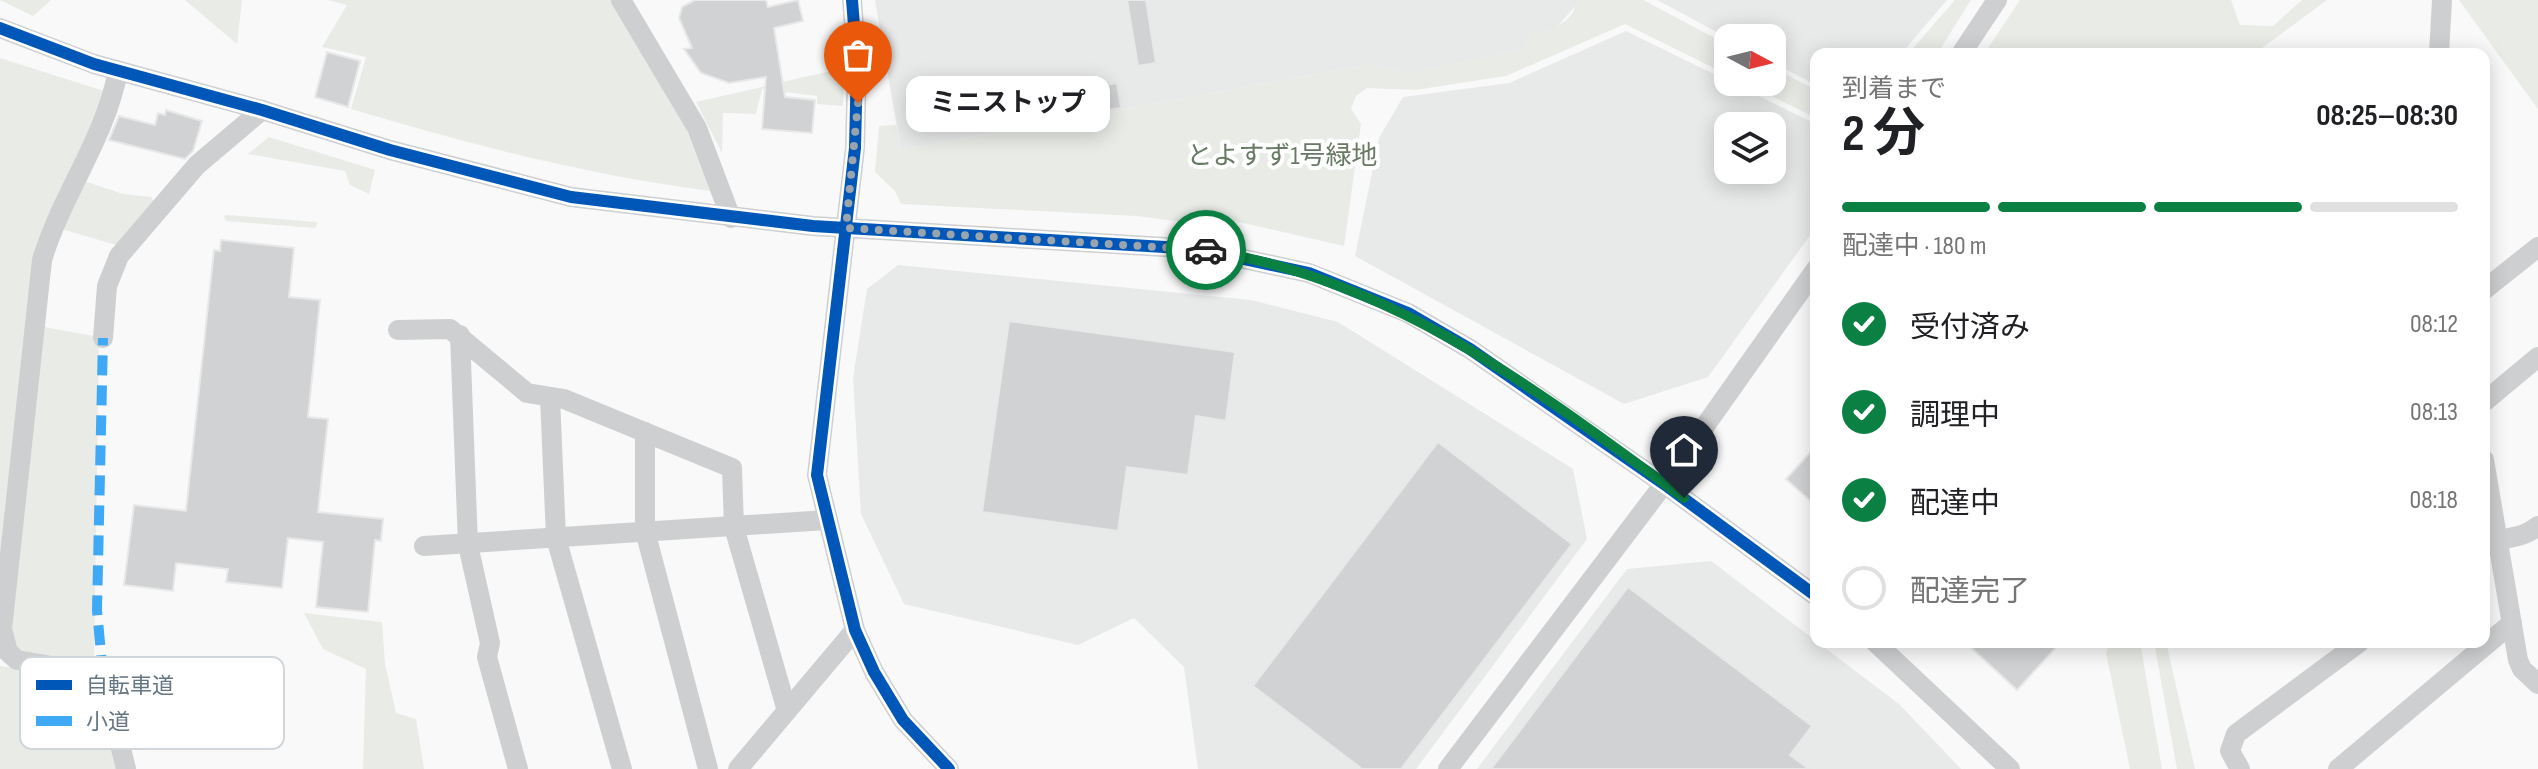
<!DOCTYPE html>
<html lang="ja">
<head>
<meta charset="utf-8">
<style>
  :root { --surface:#fff; --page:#f6f6f6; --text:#202124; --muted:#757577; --line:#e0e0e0; --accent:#0b8043 }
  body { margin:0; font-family:"Sofia Sans Condensed","Noto Sans JP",sans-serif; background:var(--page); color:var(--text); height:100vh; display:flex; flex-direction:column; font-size:30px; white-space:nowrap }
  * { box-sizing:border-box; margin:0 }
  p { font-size:26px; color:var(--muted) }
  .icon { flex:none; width:44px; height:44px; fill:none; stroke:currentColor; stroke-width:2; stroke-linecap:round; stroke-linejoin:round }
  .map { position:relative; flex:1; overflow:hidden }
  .details { position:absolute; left:1810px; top:48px; width:680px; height:600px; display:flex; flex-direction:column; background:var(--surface); border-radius:16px; box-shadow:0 4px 20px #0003 }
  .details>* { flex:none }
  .needle { width:52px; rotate:97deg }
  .buttons { position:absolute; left:1714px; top:24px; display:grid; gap:16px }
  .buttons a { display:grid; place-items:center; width:72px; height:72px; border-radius:16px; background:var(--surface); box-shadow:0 4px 20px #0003; font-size:40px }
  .pin { position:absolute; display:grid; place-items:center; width:68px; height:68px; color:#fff; margin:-82px -34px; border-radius:50% 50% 50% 0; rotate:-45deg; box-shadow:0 0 8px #0007 }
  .pin .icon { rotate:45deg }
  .courier { position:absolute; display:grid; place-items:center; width:80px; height:80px; margin:-40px; border:6px solid #0b8043; border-radius:50%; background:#fff; color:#222; box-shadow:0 2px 10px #0007 }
  .bubble { position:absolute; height:56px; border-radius:16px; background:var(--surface); box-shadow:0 4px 20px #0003; font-size:26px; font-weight:700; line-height:56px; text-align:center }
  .overview em { font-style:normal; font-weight:700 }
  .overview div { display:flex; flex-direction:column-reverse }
  .overview { display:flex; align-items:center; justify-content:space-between; height:136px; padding:0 32px }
  h1 { font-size:52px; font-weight:700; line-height:60px }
  .bar { display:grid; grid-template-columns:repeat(4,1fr); gap:12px 8px; align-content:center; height:96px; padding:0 32px }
  .bar i { height:10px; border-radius:6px; background:var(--line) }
  .bar .current { background:var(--accent) }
  .bar p { grid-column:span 4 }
  ol { padding:0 32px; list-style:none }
  li { display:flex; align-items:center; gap:24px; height:88px }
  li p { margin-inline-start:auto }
  li .icon { padding:8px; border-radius:50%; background:var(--accent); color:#fff; stroke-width:4 }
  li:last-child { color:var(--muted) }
  li i { width:44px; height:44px; border:4px solid var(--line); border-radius:50% }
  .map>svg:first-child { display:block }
</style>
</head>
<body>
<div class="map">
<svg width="2538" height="769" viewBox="0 0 2538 769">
  <rect width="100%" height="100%" fill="#f9f9f9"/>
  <g fill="#e8e9e9" fill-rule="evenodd">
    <polygon points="875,0 1576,0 1577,4 1556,28 1527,35 1526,48 1411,74 1371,64 901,150"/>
    <polygon points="1657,0 1947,0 1901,54 1816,54 1816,85 1772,62 1772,38 1728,38"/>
    <path d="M1626,31L1816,124V227L1708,377L1624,404L1355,256L1379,138L1403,97L1509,83ZM1772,126V170H1728V126Z"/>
    <polygon points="898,265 1251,300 1338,322 1573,469 1587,539 1416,769 1198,769 1184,667 1134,618 1078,645 904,604 861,514 853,378 867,289"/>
    <polygon points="1711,561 1900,705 1961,769 1477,769 1627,569"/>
  </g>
  <g fill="#e8ebe6">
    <polygon points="0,0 51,0 33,16"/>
    <polygon points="185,0 242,0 237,44"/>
    <path d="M328,0H611L687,131L710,191C584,174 472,145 351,109L366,57L322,47L347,5Z"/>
    <path d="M1576,0H1643L1728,45V75L1625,24L1506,76L1415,90L1367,88L1356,96L1351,109L1361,124L1344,246L1230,220L1197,224L1137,216L901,204L895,191L875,172L879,126L896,125L901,150L1371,64L1411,74L1525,48L1527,35C1547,30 1575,25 1576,0Z"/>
    <polygon points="1955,0 1971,0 1937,54 1908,54"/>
    <polygon points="2020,0 2231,0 2240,25 2273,26 2302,0 2327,0 2254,54 1984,54"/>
    <polygon points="2459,0 2538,0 2538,109"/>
    <polygon points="0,58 104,91 89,139 63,193 0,593"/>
    <polygon points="1772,67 1816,90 1816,118 1743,82 1772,82"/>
    <polygon points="844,68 843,106 817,104 817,96 762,89 756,114 723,113 722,153 696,102"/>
    <polygon points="269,137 375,170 369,194 350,185 345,171 248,154"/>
    <polygon points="84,181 123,194 151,197 154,202 123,247 58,228"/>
    <polygon points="227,215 316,222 318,223 315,228 226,221 224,216"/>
    <polygon points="44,327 99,337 94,666 16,650 10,631"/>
    <polygon points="304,613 382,622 385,664 396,713 416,719 424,769 363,769 366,669 323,649"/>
    <polygon points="2109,642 2140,642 2162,769 2130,769 2106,653"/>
    <polygon points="2154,642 2166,642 2195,769 2177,769"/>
    <polygon points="0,666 99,681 121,769 0,769"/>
  </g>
  <g fill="#d0d2d3" stroke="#e8e8e8" stroke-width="2">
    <polygon points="695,0 766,0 768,7 798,0 803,21 774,28 785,97 815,100 812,133 762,129 766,77 729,83 701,73 684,49 692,48 679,18 682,7"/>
    <polygon points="1127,0 1146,0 1156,63 1138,66"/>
    <polygon points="327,52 360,61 348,107 315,97"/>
    <polygon points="1117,83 1121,108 1041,121 1037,96"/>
    <polygon points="166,110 202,121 193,151 185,159 109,140 119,116 155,125 158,113 165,115"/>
    <polygon points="221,240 294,248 289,297 320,300 308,417 328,419 318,512 383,519 381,541 375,540 368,612 316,607 323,542 288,538 282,588 226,582 228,569 176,563 173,591 124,585 134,505 186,511 214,250 220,251"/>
    <polygon points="1009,321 1235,352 1226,421 1196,416 1188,475 1127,467 1118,531 982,512"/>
    <polygon points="1438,442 1572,544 1401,769 1362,769 1253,686"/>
    <polygon points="1816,446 1816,506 1786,479"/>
    <polygon points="1628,587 1812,726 1790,755 1809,769 1491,769"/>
    <polygon points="1965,642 2061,642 2017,690"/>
  </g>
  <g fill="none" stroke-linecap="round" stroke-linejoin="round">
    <g stroke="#cecfd0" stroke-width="20">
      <polyline points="621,0 697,128 731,218"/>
      <polyline points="852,0 857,63 855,148 817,475 855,630 874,672 903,720 949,769"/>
      <polyline points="0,28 94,64 262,110 390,150 571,197 813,226 1198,249 1309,273 1408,313 1470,349 1664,484 1816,596"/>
      <polyline points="1961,54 1997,0"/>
      <polyline points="2439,54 2442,0"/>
      <path d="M118,71C105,139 62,194 42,260L2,629L8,652L17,660L103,675L126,769"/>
      <polyline points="2484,290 2538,247"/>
      <polyline points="398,330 450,329 527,393 564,399 732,468 734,527 787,711"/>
      <polyline points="460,335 468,545 490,643 487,657 518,769"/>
      <polyline points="103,338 107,286 119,256 197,165 262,110"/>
      <polyline points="550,397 556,538 622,769"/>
      <polyline points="2484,402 2538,357"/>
      <polyline points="645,432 645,531 708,769"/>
      <polyline points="2484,460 2518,660 2522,669 2538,684"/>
      <polyline points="424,546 827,520"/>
      <path d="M2487,546C2502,535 2520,541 2538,526"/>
      <polyline points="1875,642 2010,769"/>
      <polyline points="738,769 855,630"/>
      <polyline points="1448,769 1664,484 1816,269"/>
      <polyline points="2240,769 2230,751 2236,734 2360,642"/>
      <polyline points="2338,769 2512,623"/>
    </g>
    <polyline stroke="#3fa9f5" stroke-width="10" stroke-dasharray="20 10" stroke-linecap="butt" points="103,675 97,610 103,338"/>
    <defs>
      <g id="cycleway">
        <polyline points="852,0 857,63 855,148 817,475 855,630 874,672 903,720 949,769"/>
        <polyline points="0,28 94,64 262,110 390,150 571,197 813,226 1198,249 1309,273 1408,313 1470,349 1664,484 1816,596"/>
      </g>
    </defs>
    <use href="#cycleway" stroke="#fff" stroke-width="17"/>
    <use href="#cycleway" stroke="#0057b8" stroke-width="12"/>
  </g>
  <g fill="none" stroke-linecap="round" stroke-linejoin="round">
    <polyline stroke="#99a4ac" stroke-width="8" stroke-dasharray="0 14.4" points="858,103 846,228 1206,250"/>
    <path stroke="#0b8043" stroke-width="10" d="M1206,250C1395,280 1534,388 1684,498"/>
  </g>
  <g text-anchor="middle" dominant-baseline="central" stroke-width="8" stroke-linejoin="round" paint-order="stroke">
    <g font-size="26" fill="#687a64" stroke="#fff">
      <text x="1282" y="156">とよすず1号緑地</text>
    </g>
  </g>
  <rect x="20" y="657" width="264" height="92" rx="12" fill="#fff" stroke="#d1d6da" stroke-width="2"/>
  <rect x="36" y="680" width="36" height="10" fill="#0057b8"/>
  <rect x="36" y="716" width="36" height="10" fill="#3fa9f5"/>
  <g font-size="22" fill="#657683">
    <text x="86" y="693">自転車道</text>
    <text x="86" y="729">小道</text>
  </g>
</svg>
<div class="buttons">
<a><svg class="needle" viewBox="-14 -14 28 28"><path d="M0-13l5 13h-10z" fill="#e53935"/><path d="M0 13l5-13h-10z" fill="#757577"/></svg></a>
<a><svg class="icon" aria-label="layers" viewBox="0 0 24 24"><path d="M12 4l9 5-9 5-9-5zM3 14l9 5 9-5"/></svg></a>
</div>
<div class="pin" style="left:858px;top:103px;background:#ea580c"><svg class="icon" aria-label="bag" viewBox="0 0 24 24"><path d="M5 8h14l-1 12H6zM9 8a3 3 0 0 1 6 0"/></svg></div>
<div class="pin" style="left:1684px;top:498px;background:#1f2937"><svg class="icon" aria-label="home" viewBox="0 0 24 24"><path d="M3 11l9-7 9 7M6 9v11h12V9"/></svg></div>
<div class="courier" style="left:1206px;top:250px"><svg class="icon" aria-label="car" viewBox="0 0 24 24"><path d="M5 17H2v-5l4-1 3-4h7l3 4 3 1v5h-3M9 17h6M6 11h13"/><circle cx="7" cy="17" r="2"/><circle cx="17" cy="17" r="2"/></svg></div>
<div class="bubble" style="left:906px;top:76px;width:204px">ミニストップ</div>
<section class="details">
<div class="overview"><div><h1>2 分</h1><p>到着まで</p></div><em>08:25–08:30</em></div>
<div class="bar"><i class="current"></i><i class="current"></i><i class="current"></i><i></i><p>配達中 · 180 m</p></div>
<ol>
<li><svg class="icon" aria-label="check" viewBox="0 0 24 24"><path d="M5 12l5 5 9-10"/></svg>受付済み<p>08:12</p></li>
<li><svg class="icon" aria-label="check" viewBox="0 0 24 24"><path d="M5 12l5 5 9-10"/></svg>調理中<p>08:13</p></li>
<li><svg class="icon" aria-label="check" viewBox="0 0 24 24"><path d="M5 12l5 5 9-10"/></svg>配達中<p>08:18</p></li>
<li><i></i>配達完了</li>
</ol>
</section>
</div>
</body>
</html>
